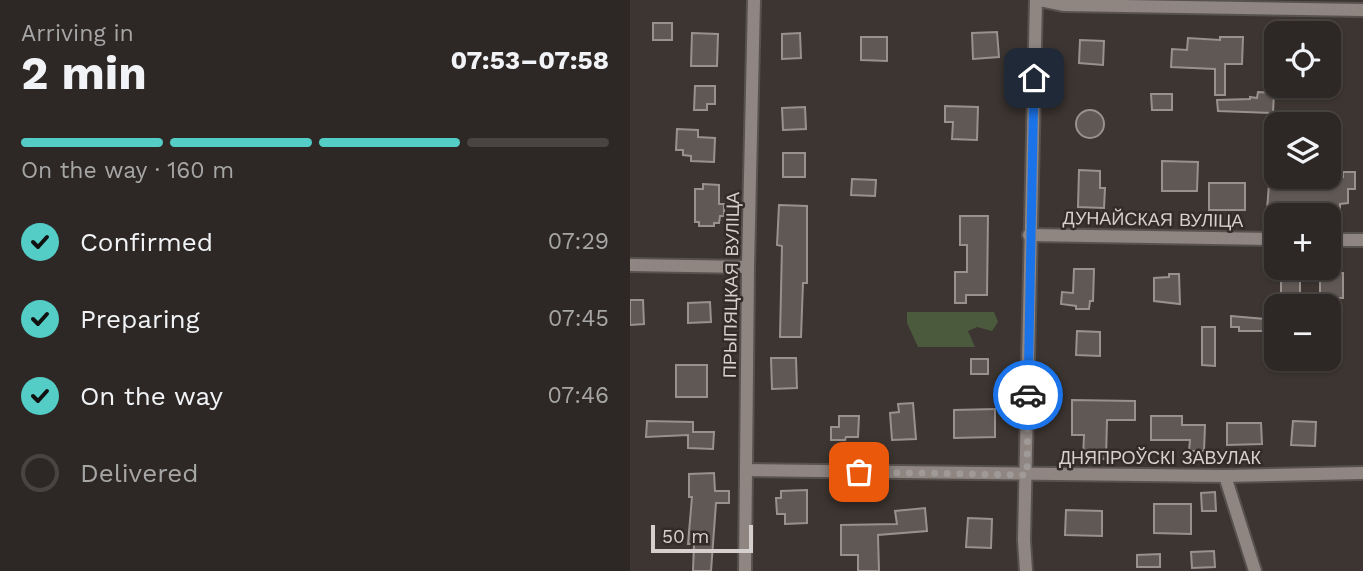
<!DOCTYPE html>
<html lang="en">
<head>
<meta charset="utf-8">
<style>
  :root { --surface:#2d2825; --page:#393432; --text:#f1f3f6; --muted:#a7a6a7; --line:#484442; --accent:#54cdc7 }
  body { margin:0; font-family:"Work Sans",sans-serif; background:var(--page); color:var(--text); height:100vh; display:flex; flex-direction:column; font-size:26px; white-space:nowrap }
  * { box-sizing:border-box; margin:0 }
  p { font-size:23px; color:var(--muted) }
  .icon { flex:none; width:38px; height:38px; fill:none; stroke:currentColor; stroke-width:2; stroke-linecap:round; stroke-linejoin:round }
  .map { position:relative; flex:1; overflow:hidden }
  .panel { display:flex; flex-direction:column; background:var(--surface); width:630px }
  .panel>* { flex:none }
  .fabs { position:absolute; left:634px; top:21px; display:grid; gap:14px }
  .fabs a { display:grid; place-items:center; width:77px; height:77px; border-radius:14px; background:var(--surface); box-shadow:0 2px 5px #0004,0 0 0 2px var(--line); font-size:35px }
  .scale { position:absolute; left:21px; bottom:18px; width:102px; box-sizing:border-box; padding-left:7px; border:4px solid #d5d0ce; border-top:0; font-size:19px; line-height:24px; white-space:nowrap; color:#d5d0ce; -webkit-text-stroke:5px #322b27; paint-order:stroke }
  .pin { position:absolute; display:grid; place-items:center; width:60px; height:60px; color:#fff; margin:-30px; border-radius:14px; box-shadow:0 4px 10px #0006 }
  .courier { position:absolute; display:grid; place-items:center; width:70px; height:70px; margin:-35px; border:5px solid #1a73e8; border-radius:50%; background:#fff; color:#222; box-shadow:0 2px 9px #0007 }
  .head em { font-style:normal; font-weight:700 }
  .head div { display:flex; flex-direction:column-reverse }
  .head { display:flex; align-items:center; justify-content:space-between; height:119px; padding:0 21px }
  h1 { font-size:46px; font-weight:700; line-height:52px }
  .bar { display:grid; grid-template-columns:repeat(4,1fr); gap:10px 7px; align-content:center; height:84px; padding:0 21px }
  .bar i { height:9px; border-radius:5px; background:var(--line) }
  .bar .active { background:var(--accent) }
  .bar p { grid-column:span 4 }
  ol { padding:0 21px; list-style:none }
  li { display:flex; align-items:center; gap:21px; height:77px }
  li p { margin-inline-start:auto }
  li .icon { padding:7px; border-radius:50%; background:var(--accent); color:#111; stroke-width:4 }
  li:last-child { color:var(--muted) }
  li i { width:38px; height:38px; border:4px solid var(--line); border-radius:50% }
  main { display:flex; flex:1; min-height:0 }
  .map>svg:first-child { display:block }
</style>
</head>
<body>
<main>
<section class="panel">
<div class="head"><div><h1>2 min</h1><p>Arriving in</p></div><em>07:53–07:58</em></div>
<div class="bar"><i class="active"></i><i class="active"></i><i class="active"></i><i></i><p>On the way · 160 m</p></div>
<ol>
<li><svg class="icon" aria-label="check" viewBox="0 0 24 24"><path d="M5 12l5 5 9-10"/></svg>Confirmed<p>07:29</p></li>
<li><svg class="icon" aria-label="check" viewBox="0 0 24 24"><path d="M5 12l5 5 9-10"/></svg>Preparing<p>07:45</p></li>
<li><svg class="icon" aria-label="check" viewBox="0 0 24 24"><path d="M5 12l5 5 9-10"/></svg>On the way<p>07:46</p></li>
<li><i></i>Delivered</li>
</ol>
</section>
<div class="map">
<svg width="733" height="571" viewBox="0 0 733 571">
  <rect width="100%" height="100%" fill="#3c3531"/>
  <polygon fill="#4b5a3d" points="277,312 364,312 368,322 362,331 347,327 338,331 345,347 288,347 277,323"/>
  <g fill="#605855" stroke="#99918c" stroke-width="2">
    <rect x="23" y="23" width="19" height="17"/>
    <polygon points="367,32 369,57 343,59 342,33"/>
    <polygon points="62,33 88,34 87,66 61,66"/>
    <polygon points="170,33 171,58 152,59 152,34"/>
    <polygon points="231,37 257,37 257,61 231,60"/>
    <polygon points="590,37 613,37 612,64 595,64 595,95 585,95 585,69 541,67 542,49 557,50 558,38 590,40"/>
    <polygon points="450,40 474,41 473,65 449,63"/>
    <polygon points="65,86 85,86 85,104 77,104 77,110 64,110"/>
    <polygon points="628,92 644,93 643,113 588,111 587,100 620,99 620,97 627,98"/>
    <polygon points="521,94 542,94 542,110 522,110"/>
    <polygon points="315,106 348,107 347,140 322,139 323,122 315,122"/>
    <polygon points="175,107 176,129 153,130 152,108"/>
    <circle cx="460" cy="124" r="14"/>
    <polygon points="47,129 68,130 68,137 85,138 84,162 61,161 61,156 53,155 53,150 46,150"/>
    <rect x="153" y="153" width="22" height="24"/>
    <polygon points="532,161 568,162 567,191 532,191"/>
    <polygon points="449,170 470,171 470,188 475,188 474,208 448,207"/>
    <polygon points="713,172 725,172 725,189 718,189 718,203 710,204 710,209 691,209 691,205 662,204 662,212 637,210 639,184 691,187 691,177 713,177"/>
    <polygon points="222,179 246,180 245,196 221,195"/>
    <rect x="579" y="183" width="36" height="27"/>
    <polygon points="73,184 89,185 89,204 94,204 94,216 90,216 89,223 84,223 84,226 69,226 69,222 65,222 65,189 73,189"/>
    <polygon points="149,205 177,206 177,283 173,283 171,337 150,337 152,246 147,245"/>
    <polygon points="330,216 358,216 357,295 336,295 336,303 325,303 325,272 337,272 337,245 330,245"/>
    <polygon points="444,269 464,269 463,301 460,301 459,309 446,309 446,306 431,304 432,292 443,293"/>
    <rect x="690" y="273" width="23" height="25"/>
    <polygon points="539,274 549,274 550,304 524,301 524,278 539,277"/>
    <rect x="651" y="276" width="19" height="19"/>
    <polygon points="0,300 13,300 14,324 0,325"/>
    <polygon points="80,302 81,322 58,323 58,303"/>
    <polygon points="601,316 635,319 634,331 609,331 609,327 601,327"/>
    <polygon points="572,327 585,327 585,366 572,365"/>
    <polygon points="447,331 470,332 470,356 446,355"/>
    <polygon points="141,358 166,358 167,388 142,389"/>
    <rect x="341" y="359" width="17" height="15"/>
    <rect x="46" y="365" width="31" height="32"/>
    <polygon points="442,400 505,401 505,420 477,420 476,459 453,458 454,435 442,435"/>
    <polygon points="283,403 286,439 262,440 260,413 269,412 268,404"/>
    <polygon points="365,409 365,437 324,438 324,410"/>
    <polygon points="209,416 229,416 228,437 216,437 215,440 201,440 201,427 209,427"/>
    <polygon points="521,416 552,416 552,425 575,425 574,451 559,451 560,440 521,440"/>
    <polygon points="17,421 63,422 63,432 84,432 83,449 58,448 58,435 16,437"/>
    <polygon points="663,421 686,422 685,446 661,445"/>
    <polygon points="597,423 631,423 632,444 597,445"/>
    <polygon points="84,473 85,491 99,491 99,503 86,503 81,571 63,571 64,544 58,544 62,497 59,497 59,474"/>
    <polygon points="177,490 177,523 155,524 155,514 147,514 146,498 151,498 151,491"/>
    <polygon points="585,492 586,511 572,511 571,493"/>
    <polygon points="524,504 561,504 561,534 524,533"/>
    <polygon points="295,508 297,531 248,535 249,571 228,571 228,555 211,555 211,525 267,524 265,511"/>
    <polygon points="436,510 472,511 472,536 435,535"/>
    <polygon points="338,518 362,519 361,548 336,547"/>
    <polygon points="584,551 585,567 562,568 561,552"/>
    <polygon points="530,554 530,567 507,567 507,555"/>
  </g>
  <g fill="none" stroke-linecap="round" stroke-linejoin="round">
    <defs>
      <g id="minor">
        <polyline points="409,0 433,5 733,10"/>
        <polyline points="399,235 646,239"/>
        <polyline points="698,240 733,240"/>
        <polyline points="0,265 118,267"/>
        <polyline points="117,470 595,476 733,473"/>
        <polyline points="595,476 625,571"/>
        <polyline points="115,571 118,267 124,0"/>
        <polyline points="396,571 394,540 406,0"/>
      </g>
    </defs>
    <use href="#minor" stroke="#58524f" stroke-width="16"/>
    <use href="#minor" stroke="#8f8682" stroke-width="12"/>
  </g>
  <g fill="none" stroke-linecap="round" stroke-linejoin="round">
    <polyline stroke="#9f9a97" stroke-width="7" stroke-dasharray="0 12.6" points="229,472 397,475 398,395"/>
    <polyline stroke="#1a73e8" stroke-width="9" points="398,395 404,78"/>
  </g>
  <g text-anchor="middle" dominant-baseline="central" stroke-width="5" stroke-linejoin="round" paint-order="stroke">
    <g font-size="18" fill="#d5d0ce" stroke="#322b27">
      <text transform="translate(523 219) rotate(1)">ДУНАЙСКАЯ ВУЛІЦА</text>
      <text transform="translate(101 285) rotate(-89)">ПРЫПЯЦКАЯ ВУЛІЦА</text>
      <text x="530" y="457">ДНЯПРОЎСКІ ЗАВУЛАК</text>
    </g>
  </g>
</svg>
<div class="fabs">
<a><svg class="icon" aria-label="locate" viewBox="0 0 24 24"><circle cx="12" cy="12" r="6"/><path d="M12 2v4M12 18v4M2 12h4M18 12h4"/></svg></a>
<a><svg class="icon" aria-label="layers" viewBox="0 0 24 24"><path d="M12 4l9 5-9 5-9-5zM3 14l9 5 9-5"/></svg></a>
<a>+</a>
<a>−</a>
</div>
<div class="scale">50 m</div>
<div class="pin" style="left:229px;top:472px;background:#ea580c"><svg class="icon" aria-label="bag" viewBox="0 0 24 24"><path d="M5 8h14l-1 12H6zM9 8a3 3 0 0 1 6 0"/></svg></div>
<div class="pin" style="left:404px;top:78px;background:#1f2937"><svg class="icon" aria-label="home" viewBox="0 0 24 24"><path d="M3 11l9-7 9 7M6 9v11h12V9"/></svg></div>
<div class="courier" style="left:398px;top:395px"><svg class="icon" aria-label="car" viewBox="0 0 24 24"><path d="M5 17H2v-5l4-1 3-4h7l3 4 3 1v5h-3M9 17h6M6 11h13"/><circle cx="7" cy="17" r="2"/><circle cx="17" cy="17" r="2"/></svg></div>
</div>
</main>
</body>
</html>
